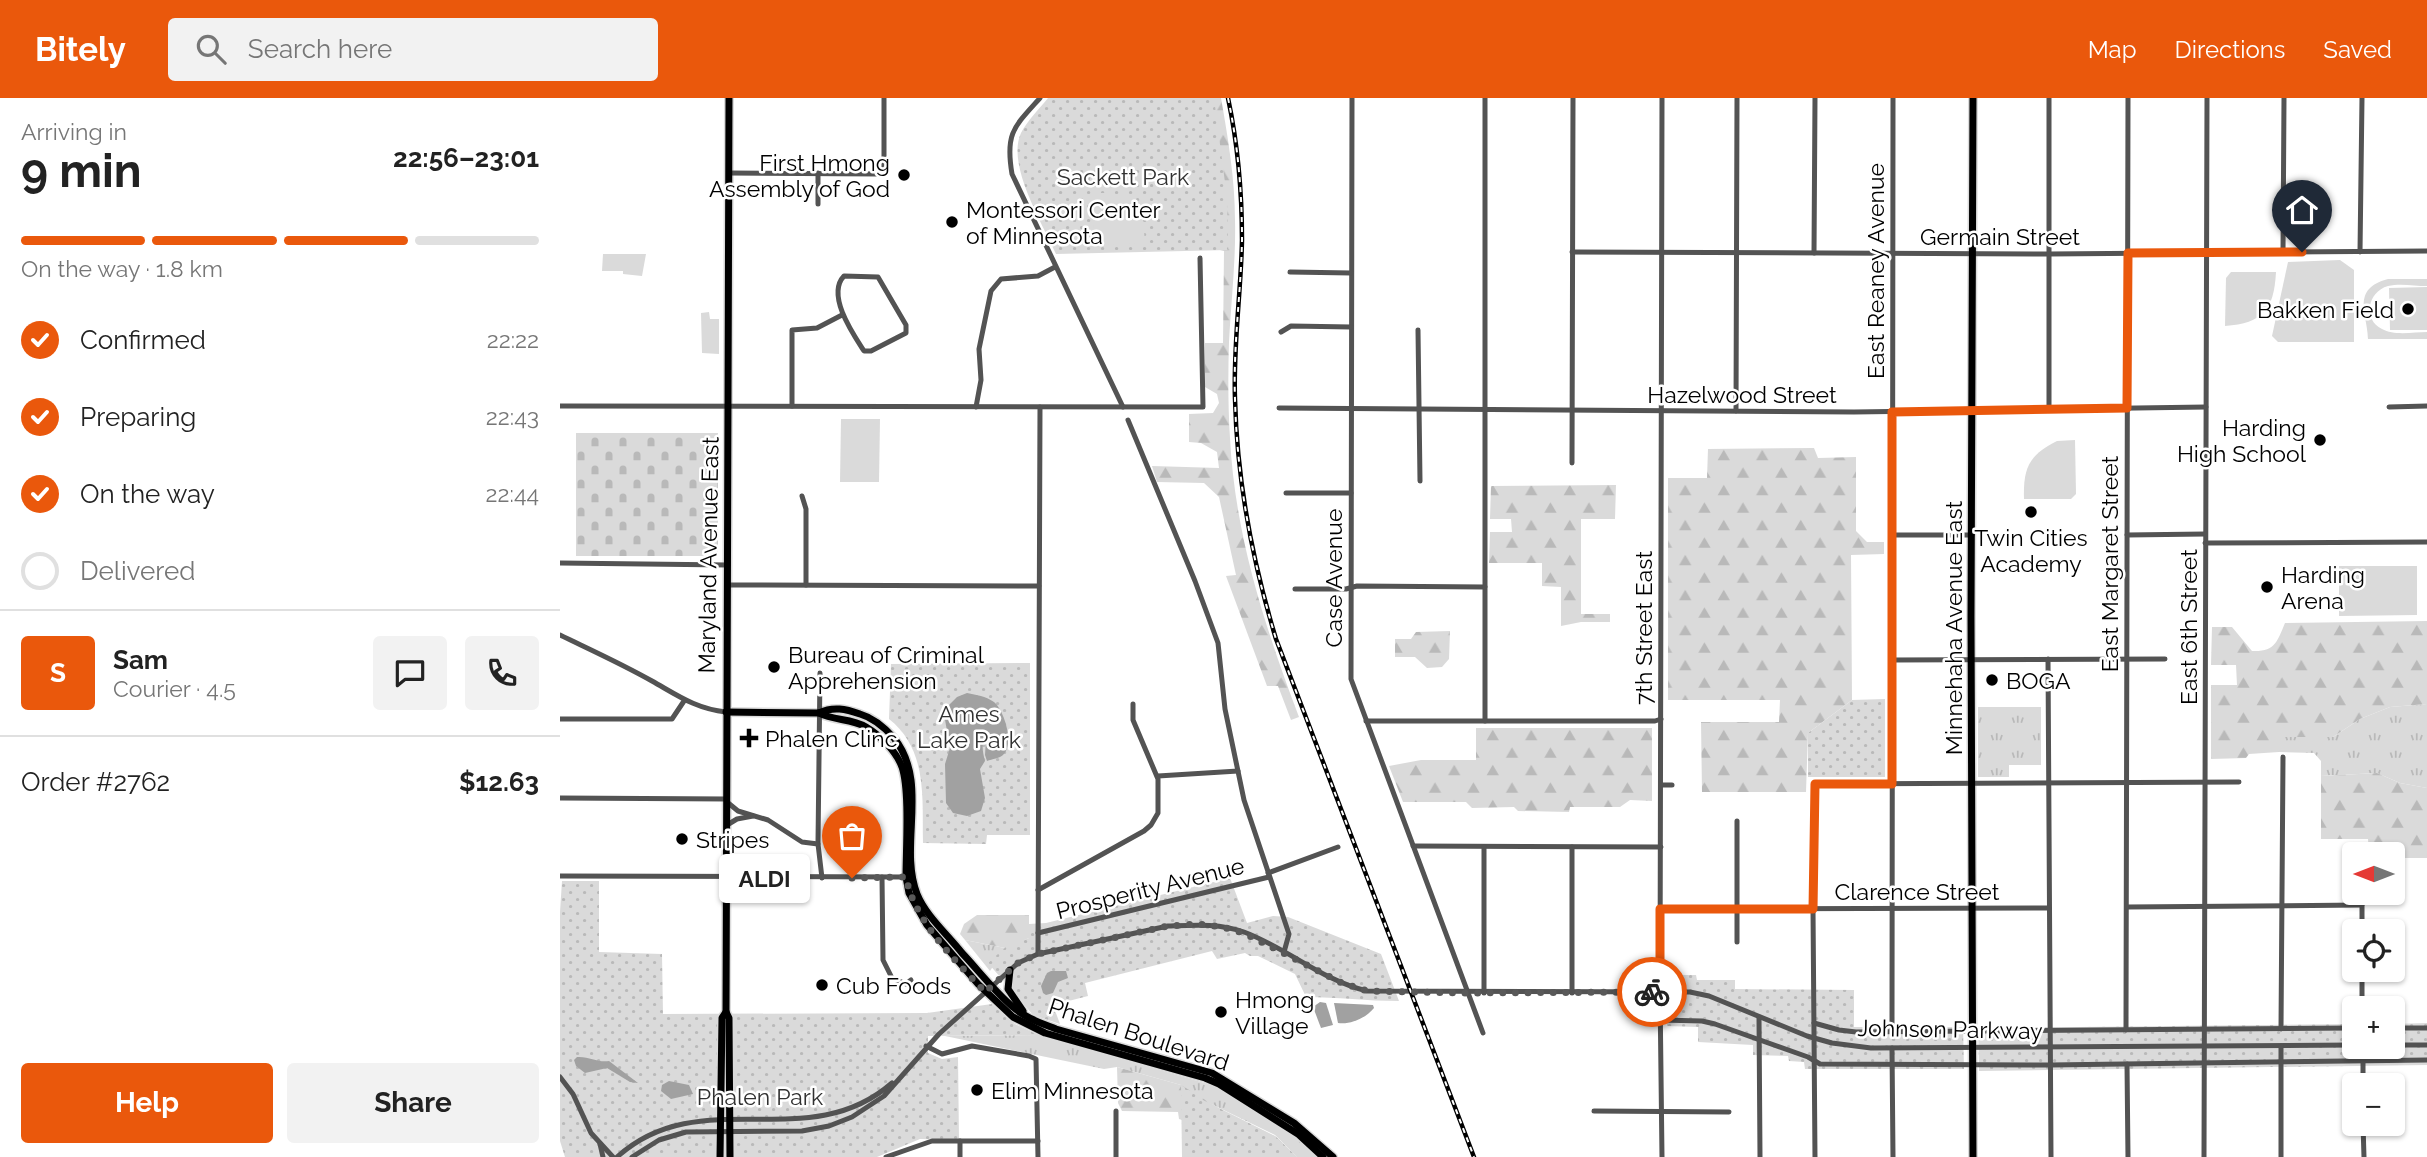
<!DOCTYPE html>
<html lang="en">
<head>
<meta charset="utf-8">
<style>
  :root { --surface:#fff; --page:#f2f2f2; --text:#222; --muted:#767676; --line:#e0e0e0; --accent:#ea580c }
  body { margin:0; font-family:Raleway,sans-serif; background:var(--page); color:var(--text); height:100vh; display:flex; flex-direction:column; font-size:26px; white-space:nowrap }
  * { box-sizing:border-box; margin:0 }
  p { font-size:23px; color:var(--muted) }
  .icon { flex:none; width:38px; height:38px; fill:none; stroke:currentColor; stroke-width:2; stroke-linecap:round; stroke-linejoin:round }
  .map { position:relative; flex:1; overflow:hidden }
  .drawer { display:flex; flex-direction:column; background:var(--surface); width:560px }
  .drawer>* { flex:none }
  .needle { width:46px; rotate:270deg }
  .controls { position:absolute; left:1782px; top:744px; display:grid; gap:14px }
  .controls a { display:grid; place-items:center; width:63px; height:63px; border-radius:7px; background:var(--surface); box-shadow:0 2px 5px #0004; font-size:35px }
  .pin { position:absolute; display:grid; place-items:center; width:60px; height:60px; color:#fff; margin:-72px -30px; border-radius:50% 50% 50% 0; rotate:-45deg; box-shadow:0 0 7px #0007 }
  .pin .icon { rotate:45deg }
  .courier { position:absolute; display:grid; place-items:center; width:70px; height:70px; margin:-35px; border:5px solid #ea580c; border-radius:50%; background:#fff; color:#222; box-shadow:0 2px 9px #0007 }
  .bubble { position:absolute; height:49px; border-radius:7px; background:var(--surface); box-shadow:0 2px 5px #0004; font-size:23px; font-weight:700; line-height:49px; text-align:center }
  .head em { font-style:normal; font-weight:700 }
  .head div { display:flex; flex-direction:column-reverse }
  .head { display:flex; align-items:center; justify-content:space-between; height:119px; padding:0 21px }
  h1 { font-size:46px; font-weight:700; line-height:52px }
  .bar { display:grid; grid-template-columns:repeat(4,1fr); gap:10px 7px; align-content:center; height:84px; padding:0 21px }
  .bar i { height:9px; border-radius:5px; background:var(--line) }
  .bar .active { background:var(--accent) }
  .bar p { grid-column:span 4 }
  .line { display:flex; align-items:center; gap:18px; padding:0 21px; border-top:2px solid var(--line) }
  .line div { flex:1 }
  .round { display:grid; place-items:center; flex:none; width:74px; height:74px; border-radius:7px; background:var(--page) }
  ol { padding:0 21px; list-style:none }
  li { display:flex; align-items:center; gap:21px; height:77px }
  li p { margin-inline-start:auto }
  li .icon { padding:7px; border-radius:50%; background:var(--accent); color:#fff; stroke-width:4 }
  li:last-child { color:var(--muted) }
  li i { width:38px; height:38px; border:4px solid var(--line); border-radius:50% }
  .button { display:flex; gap:14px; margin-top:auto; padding:14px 21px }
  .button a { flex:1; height:80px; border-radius:7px; background:var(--accent); color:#fff; font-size:28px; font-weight:700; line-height:80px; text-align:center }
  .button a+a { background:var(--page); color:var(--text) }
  header { display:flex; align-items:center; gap:42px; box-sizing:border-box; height:98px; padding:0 35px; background:var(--accent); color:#fff }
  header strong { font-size:33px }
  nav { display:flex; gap:38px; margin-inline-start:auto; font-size:24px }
  .search { width:490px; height:63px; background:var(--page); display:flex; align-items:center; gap:18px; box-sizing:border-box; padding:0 24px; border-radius:7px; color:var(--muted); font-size:26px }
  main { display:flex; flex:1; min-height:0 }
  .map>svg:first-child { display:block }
</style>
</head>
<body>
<header>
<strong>Bitely</strong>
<div class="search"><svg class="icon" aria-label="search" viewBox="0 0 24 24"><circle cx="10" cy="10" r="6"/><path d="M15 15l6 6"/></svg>Search here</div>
<nav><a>Map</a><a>Directions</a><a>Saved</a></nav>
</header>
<main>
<section class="drawer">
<div class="head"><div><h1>9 min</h1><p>Arriving in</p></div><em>22:56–23:01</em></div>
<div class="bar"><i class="active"></i><i class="active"></i><i class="active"></i><i></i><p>On the way · 1.8 km</p></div>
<ol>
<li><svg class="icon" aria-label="check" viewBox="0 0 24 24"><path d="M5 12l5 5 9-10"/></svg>Confirmed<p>22:22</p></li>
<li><svg class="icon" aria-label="check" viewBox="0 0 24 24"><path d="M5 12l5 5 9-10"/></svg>Preparing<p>22:43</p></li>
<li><svg class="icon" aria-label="check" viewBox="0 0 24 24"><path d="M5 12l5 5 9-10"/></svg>On the way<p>22:44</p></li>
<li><i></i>Delivered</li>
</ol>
<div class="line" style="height:126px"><b class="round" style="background:var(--accent);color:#fff">S</b><div><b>Sam</b><p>Courier · 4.5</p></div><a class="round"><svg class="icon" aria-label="chat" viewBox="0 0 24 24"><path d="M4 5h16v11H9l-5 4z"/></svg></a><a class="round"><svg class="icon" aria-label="phone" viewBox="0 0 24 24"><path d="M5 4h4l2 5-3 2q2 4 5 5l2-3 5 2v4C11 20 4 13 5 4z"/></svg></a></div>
<div class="line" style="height:91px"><div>Order #2762</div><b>$12.63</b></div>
<div class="button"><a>Help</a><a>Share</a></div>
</section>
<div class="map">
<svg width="1867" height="1059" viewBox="0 0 1867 1059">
  <defs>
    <pattern id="grass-tufts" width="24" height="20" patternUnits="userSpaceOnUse" patternTransform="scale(1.75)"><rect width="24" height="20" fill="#dadada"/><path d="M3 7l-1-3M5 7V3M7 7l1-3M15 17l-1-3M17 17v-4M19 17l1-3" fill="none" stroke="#b9b9b9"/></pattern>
    <pattern id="forest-firs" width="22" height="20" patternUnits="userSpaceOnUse" patternTransform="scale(1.75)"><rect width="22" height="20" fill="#dadada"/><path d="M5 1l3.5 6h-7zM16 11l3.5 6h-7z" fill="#b9b9b9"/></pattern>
    <pattern id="cemetery-stones" width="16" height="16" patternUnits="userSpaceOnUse" patternTransform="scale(1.75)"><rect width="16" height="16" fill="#dadada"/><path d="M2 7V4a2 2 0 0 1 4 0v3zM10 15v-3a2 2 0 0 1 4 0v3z" fill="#b9b9b9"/></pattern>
    <pattern id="park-dots" width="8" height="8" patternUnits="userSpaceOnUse" patternTransform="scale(1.75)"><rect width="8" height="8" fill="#dadada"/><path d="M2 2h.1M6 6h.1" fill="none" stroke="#b9b9b9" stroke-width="1.8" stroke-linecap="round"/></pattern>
  </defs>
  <rect width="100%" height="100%" fill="#fff"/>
  <g fill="url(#grass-tufts)">
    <polygon points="1867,606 1867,690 1840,685 1817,675 1761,678 1761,663 1754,655 1719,654 1719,639 1773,639 1800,621 1830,609"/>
    <polygon points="1418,609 1481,609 1481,667 1449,667 1449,679 1418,679"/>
    <polygon points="405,842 445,850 430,873"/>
    <polygon points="479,937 655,988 734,1038 757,1059 737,1059 715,1037 643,1002 621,987 557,969 544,971 385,938"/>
  </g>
  <g fill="url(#forest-firs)">
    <path d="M493,0H661C668,40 675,81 675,122C676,163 671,204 669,244C668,276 668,309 670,340C675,438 705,529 739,619L731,622L718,588H707L666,478L676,477L659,399L644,385L597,384L592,368L659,370L657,354L641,345L629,344V316L653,315L659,305L657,296L645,289V245H663L664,153L660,152Z"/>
    <polygon points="1254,350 1258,360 1296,359 1296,433 1307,444 1324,444 1324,456 1291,457 1292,602 1248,635 1246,694 1142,694 1141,624 1219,624 1220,602 1108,602 1108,380 1147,380 1148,351"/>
    <polygon points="1056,387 1055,421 1021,421 1021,516 1050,516 1050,524 1021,524 1001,528 1001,489 982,488 982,465 929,465 930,434 952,434 951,421 930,421 931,388"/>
    <path d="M1867,523V606L1830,609L1800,621L1773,639H1720L1719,654L1689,656L1686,660L1651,661V587H1677L1676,567H1651L1652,529H1672L1692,553C1715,554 1717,544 1725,525Z"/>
    <polygon points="890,533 889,561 882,569 867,570 855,559 835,559 835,541 851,541 856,534"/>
    <polygon points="916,630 1092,630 1092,703 1070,702 1060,709 1010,709 1009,714 958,713 954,709 912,710 906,704 843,704 829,668 861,662 916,662"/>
    <polygon points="1817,675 1840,685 1867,690 1867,760 1832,760 1832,756 1809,756 1808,741 1761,741 1761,678"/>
    <polygon points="417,817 469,817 469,840 445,850 405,842 400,836 404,826"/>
    <polygon points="557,969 621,987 691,1030 715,1038 737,1059 619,1021 618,1014 562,1013 558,1005"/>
  </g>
  <rect fill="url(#cemetery-stones)" x="16" y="335" width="142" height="123"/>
  <g fill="url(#park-dots)">
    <path d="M488,0H654L667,100L668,152L496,156C483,126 446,67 461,35C467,23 480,10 488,0Z"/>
    <path d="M470,565V737H427L426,746L363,745C362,700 368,652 329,621L331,566Z"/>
    <polygon points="1325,601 1325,679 1248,679 1248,635 1292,602"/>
    <path d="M670,780L687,825L713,818L728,819L821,856L839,903C807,903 777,899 746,899L735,876L698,858H690L685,855L657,861L652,853L525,885L528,898L493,907L500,926L473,917L428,865L448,847L469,840V826L486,825Z"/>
    <polygon points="2,783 39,783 39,854 102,856 103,916 367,915 432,906 455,926 479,937 368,938 368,955 382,961 398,959 399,1042 360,1041 317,1059 5,1059 0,1043 0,814"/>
    <polygon points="1107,877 1136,877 1137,882 1175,882 1175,891 1294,892 1294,929 1403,929 1404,971 1245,971 1244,964 1229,963 1228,958 1193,957 1193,947 1138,944 1138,929 1107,928"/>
    <polygon points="1867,925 1867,967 1419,973 1418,930 1794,926 1794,948 1832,948 1832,926"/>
    <polygon points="621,987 643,1002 715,1038 737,1059 622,1059"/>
  </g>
  <g fill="#dadada">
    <polygon points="533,95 550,95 571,101 583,121 585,145 538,147 534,143"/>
    <polygon points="43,156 86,156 82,178 63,176 63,173 42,173"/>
    <polygon points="1780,162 1794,172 1794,244 1718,244 1712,238 1728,164"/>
    <path d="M1671,174H1716C1714,212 1703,225 1665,228L1666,180Z"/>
    <path d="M1828,181H1867V188C1855,188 1840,185 1828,188C1807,194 1803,222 1822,231C1834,238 1854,234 1867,234V241H1808C1808,217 1790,191 1828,181Z"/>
    <polygon points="1867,189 1867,232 1830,232 1829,190"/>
    <polygon points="149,214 150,221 159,221 159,256 142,255 141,215"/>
    <polygon points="281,321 320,321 319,384 280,384"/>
    <path d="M1497,343L1515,342L1516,396L1511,401H1464C1463,370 1469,357 1497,343Z"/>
    <polygon points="1779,468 1857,468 1857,517 1779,518"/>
  </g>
  <g fill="#a1a1a1">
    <path d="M407,595C417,597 425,598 434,604C444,612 455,646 443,657C440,660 432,661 427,663L425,657L426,641L429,640L430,635L427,633C421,643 422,652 425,663L420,671L425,700L421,713L407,718L393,715L386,705L385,666L390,650L384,616L388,608L397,599Z"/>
    <polygon points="491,873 506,873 508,880 498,884 493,895 486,897 483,895 481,888 487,875"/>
    <polygon points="760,904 766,905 773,927 761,930 753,909"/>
    <path d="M774,905L813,907L814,910C806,920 790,927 778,925Z"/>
    <path d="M17,959C29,958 38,965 49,963L78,985L70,984L47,970L25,975L16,968L14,962Z"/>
    <polygon points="109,983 129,987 133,996 111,1001 101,993 102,987"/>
  </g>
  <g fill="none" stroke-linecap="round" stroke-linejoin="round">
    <defs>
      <g id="major">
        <polyline points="169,0 166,914 169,920 170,1059"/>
        <polyline points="1413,0 1411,519 1413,1059"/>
        <path d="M166,614L259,615C273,608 286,611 300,616C314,620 325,630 334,640C370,685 338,747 357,796C366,818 387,836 402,855C419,873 434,893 453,909C465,920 481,925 496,931L652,975L734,1025L773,1059"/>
        <path d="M259,615C274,623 291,620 306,629C321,638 336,653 342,669C350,693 346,752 346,779L349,795L367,827L418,886L453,919L485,935L645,980L659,986L738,1036L763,1059"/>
        <polyline points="450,872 448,891 463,913"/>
        <polyline points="160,1059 162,920 166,914"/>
      </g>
    </defs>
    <use href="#major" stroke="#dbdbdb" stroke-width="10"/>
    <g stroke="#535353" stroke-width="5">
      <path d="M480,0C454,29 445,35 452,76L563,309"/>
      <polyline points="792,0 791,581 923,935"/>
      <polyline points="169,75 319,76 324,69 324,0"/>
      <polyline points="258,106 258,75"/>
      <polyline points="1012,154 1489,156 1867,153"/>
      <polyline points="1723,154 1724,0"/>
      <polyline points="1800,154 1802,0"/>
      <polyline points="1254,155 1255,0"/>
      <polyline points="730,174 791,175"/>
      <path d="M284,178L318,179L346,227V235L311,253H304C293,236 266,197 284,178Z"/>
      <polyline points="858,232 860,383"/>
      <polyline points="721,234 731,228 791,229"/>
      <polyline points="0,308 643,309 640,160"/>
      <polyline points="232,308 232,232 257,230 282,217"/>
      <polyline points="416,309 421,282 419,251 431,193 441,181 478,178 495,169"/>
      <polyline points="1829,309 1867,308"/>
      <polyline points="719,310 1294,314 1646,309"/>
      <polyline points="1489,311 1489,0"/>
      <polyline points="1176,313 1177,0"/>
      <polyline points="568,322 635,483 658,545 665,611 684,702 729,836 724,854"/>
      <polyline points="1012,365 1013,0"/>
      <polyline points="726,395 791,395"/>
      <polyline points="242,398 246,411 246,487"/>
      <polyline points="1332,437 1412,437"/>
      <polyline points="1567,437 1645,436"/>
      <polyline points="1645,445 1867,444"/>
      <polyline points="0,465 168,467"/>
      <polyline points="168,487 479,488"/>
      <polyline points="735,491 786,491 797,488 925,489"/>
      <path d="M0,537C31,552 62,566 92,583C117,597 136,611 166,614"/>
      <polyline points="1488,561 1491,1059"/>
      <polyline points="1332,562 1605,561"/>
      <polyline points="260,575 258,746 262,780"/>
      <polyline points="0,621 112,621 124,603"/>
      <polyline points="806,623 1095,623 1101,621"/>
      <polyline points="925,623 925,0"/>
      <polyline points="598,678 678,673"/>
      <polyline points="1101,687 1112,687"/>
      <polyline points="0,700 167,701"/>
      <polyline points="167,704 178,713 208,722 242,744 258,746"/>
      <polyline points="1177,723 1177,844"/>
      <polyline points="167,727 177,721 193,718"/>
      <polyline points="853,748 1101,749"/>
      <polyline points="1012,749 1012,895"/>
      <polyline points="708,775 778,749"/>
      <polyline points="0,778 347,779"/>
      <polyline points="322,779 323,862 332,880 346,886 351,882"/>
      <polyline points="478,792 584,733 591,727 598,715 598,681 573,622 573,606"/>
      <polyline points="1567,809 1802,807"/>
      <polyline points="1100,811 1489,810"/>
      <polyline points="1802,833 1802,794"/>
      <polyline points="478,835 709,779"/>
      <polyline points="478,856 480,309"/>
      <polyline points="1802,872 1802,910"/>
      <polyline points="924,895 924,749"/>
      <polyline points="1199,919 1200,1059"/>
      <polyline points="1100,922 1142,923 1155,926 1248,959 1260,966 1490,967 1867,962"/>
      <polyline points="1254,925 1279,932 1296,934 1794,930"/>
      <polyline points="1832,930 1867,930"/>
      <polyline points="1721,931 1723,659"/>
      <polyline points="1566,932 1568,0"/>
      <polyline points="1332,933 1333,0"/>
      <polyline points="1832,947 1867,947"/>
      <polyline points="366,948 382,956 412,948 469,958 476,961 478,1059"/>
      <polyline points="1803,948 1803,987"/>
      <polyline points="1332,950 1333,1059"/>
      <polyline points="1567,966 1568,1059"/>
      <polyline points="0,979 13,996 31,1035 53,1059"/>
      <polyline points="556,1013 556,1059"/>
      <polyline points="1034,1013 1169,1014"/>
      <polyline points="1803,1026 1804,1059"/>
      <polyline points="400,1043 400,1059"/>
      <polyline points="40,1046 43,1059"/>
      <path d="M57,1059C141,983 247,1059 332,985"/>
      <path d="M72,1059L99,1042L126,1034L242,1033L269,1028L292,1019L324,998L379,936L458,865L478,856L608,828C634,827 659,825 684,834C727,850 763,883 807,893L1130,894L1149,898L1247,938L1272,945L1311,950L1794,947"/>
      <polyline points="326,1059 372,1043 478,1043"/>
      <polyline points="1102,1059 1100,894 1102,0"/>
      <polyline points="1255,1059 1253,811 1255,686 1679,684"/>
      <polyline points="1644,1059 1647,0"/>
      <polyline points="1721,1059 1721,948"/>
    </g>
    <use href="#major" stroke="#000" stroke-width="7"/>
    <defs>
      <path id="rail" d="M668,0C678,47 682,94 682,142C681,195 673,248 675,301C677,383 692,462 716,541L914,1059"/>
    </defs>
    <use href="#rail" stroke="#000" stroke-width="4.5"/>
    <use href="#rail" stroke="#fff" stroke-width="2" stroke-dasharray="5" stroke-linecap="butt"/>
  </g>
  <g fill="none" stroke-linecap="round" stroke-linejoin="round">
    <path stroke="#595959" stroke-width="7" stroke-dasharray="0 12.6" d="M292,780L346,779C354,823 395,862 425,894L458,865L478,856L608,828L638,826L662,829L684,835L780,884L807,893L902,895L1092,894"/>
    <polyline stroke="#ea580c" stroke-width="9" points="1092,894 1100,894 1100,811 1253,811 1255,686 1332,686 1332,314 1567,310 1568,155 1742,154"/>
  </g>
  <g fill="#000" stroke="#fff" stroke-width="2.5">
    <circle cx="344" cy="77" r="7"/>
    <circle cx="392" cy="124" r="7"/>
    <circle cx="1848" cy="211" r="7"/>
    <circle cx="1760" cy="342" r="7"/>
    <circle cx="1471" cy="414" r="7"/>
    <circle cx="1707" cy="489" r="7"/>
    <circle cx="214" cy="569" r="7"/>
    <circle cx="1432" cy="582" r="7"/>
    <path d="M185.5 629.5h7v7h7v7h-7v7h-7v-7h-7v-7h7z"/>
    <circle cx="122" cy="741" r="7"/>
    <circle cx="262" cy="887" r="7"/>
    <circle cx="661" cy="914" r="7"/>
    <circle cx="417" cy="992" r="7"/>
  </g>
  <g text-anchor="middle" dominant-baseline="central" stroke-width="5" stroke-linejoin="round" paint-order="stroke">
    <g font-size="23" fill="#000" stroke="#fff" text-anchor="start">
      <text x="330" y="64" text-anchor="end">First Hmong<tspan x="330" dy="26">Assembly of God</tspan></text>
      <text x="406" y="111">Montessori Center<tspan x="406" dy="26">of Minnesota</tspan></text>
      <text x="1834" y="211" text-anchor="end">Bakken Field</text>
      <text x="1746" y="329" text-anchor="end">Harding<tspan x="1746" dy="26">High School</tspan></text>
      <text x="1471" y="439" text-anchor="middle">Twin Cities<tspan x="1471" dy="26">Academy</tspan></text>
      <text x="1721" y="476">Harding<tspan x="1721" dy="26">Arena</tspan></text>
      <text x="228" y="556">Bureau of Criminal<tspan x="228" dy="26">Apprehension</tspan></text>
      <text x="1446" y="582">BOGA</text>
      <text x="205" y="640">Phalen Clinc</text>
      <text x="136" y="741">Stripes</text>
      <text x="276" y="887">Cub Foods</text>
      <text x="675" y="901">Hmong<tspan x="675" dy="26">Village</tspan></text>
      <text x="431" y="992">Elim Minnesota</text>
    </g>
    <g font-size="23" fill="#313131" stroke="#fff">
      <text x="563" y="78">Sackett Park</text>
      <text x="409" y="615">Ames<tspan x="409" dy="26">Lake Park</tspan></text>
      <text x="200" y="998">Phalen Park</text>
    </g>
    <g font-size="23" fill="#000" stroke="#fff">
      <text x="1440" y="138">Germain Street</text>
      <text transform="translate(1315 173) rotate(-90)">East Reaney Avenue</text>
      <text x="1182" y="296">Hazelwood Street</text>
      <text transform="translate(148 457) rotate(-89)">Maryland Avenue East</text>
      <text transform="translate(1549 466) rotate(-90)">East Margaret Street</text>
      <text transform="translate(773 480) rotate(-90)">Case Avenue</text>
      <text transform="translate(1628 529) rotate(-90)">East 6th Street</text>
      <text transform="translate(1083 530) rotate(-90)">7th Street East</text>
      <text transform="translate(1393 530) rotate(-90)">Minnehaha Avenue East</text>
      <text transform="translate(590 790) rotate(-14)">Prosperity Avenue</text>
      <text x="1357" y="793">Clarence Street</text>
      <text transform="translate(1390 931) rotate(1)">Johnson Parkway</text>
      <text transform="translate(579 936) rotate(18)">Phalen Boulevard</text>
    </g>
  </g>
</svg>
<div class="controls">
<a><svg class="needle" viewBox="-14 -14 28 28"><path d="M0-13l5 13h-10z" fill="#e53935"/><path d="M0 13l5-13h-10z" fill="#767676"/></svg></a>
<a><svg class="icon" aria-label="locate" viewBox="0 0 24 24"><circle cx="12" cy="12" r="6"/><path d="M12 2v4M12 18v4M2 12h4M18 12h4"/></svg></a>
<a>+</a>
<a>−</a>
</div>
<div class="pin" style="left:292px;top:780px;background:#ea580c"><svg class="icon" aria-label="bag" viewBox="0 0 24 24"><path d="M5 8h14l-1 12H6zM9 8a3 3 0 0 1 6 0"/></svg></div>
<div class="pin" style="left:1742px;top:154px;background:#1f2937"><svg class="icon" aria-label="home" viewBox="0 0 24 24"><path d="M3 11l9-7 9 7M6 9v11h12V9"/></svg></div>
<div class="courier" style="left:1092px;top:894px"><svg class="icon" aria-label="bike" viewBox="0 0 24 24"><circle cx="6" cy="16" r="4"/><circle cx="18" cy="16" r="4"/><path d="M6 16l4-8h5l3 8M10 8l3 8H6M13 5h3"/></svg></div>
<div class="bubble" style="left:159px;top:756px;width:91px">ALDI</div>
</div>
</main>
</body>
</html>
